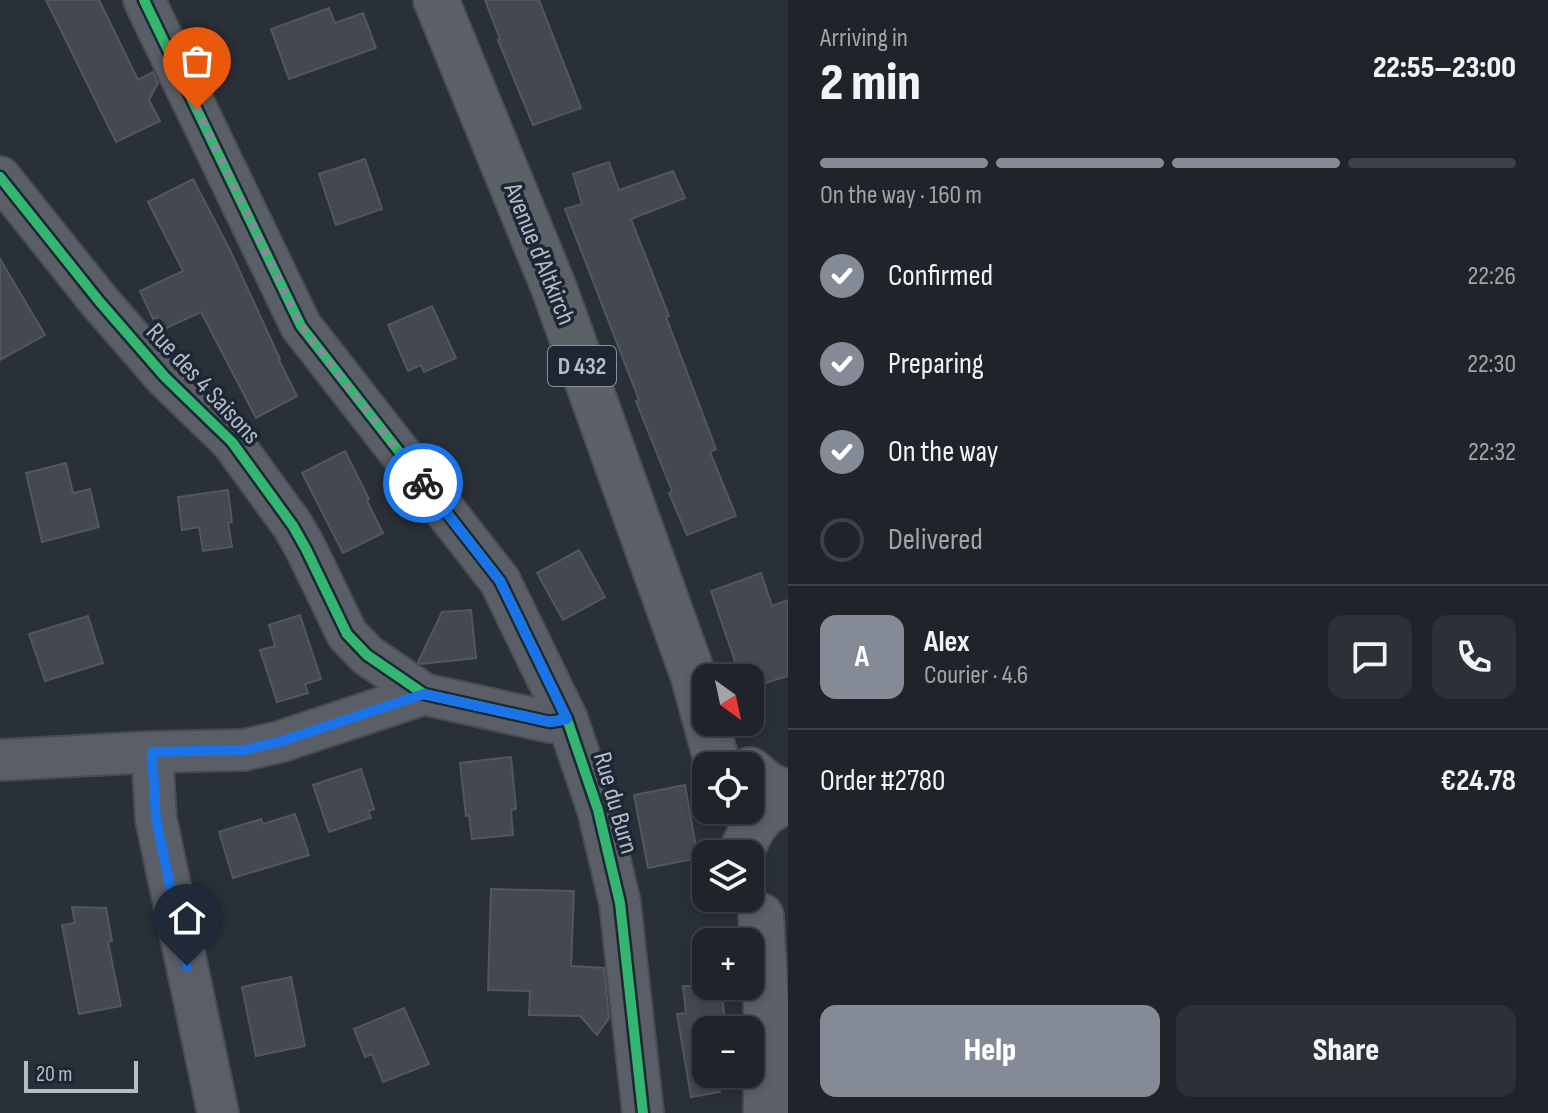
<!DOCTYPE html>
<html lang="en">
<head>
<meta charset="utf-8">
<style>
  :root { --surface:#20242a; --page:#2d3036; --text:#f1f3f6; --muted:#a2a4a8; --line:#3d4147; --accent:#848b96 }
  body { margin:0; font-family:"Sofia Sans Condensed",sans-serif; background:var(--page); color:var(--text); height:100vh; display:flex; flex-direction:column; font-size:30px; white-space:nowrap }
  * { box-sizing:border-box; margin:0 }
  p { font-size:26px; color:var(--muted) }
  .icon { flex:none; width:44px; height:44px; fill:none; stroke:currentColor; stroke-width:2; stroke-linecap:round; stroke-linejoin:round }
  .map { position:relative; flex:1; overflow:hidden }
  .sheet { display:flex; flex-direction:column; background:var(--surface); width:760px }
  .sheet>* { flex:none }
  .needle { width:52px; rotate:147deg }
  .tools { position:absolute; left:692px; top:664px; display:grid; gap:16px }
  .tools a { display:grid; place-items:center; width:72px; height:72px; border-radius:16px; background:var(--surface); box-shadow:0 4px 12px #0003,0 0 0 2px var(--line); font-size:40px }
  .scale { position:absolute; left:24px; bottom:20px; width:114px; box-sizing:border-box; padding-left:8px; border:4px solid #b4bcc9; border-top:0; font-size:22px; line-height:28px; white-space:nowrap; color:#b4bcc9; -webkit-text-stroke:6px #1d2633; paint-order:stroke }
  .pin { position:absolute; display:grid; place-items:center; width:68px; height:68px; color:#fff; margin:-82px -34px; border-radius:50% 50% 50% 0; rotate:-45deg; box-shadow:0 0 8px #0007 }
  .pin .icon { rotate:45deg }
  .courier { position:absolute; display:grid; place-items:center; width:80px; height:80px; margin:-40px; border:6px solid #1a73e8; border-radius:50%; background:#fff; color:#222; box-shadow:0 2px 10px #0007 }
  .headline em { font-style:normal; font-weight:800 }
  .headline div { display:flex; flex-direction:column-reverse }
  .headline { display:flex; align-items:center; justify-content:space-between; height:136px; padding:0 32px }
  h1 { font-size:52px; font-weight:800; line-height:60px }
  .bar { display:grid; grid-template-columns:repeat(4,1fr); gap:12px 8px; align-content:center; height:96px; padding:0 32px }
  .bar i { height:10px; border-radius:6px; background:var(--line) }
  .bar .on { background:var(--accent) }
  .bar p { grid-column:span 4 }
  .line { display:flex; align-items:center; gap:20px; padding:0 32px; border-top:2px solid var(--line) }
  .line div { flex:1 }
  .round { display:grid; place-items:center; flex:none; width:84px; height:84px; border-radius:16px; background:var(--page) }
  ol { padding:0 32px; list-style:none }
  li { display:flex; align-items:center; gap:24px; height:88px }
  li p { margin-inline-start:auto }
  li .icon { padding:8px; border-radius:50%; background:var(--accent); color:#fff; stroke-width:4 }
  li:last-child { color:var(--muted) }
  li i { width:44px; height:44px; border:4px solid var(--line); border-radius:50% }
  .action { display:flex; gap:16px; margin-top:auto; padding:16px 32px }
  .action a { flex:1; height:92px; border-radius:16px; background:var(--accent); color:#fff; font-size:32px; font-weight:800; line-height:92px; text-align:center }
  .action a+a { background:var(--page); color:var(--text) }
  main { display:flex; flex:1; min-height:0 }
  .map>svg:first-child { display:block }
</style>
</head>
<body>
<main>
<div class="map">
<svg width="788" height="1113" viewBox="0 0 788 1113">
  <rect width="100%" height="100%" fill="#2a3038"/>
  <g fill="#444950" stroke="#52575f" stroke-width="2">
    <polygon points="46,0 99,0 138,80 153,72 158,83 149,100 160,121 116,142"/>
    <polygon points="485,0 539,0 581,108 533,125 498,40 500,39"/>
    <polygon points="329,8 335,23 363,13 376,48 289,79 271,29"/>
    <polygon points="365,159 382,209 336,225 319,174"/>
    <polygon points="609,162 619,190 673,171 685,198 631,219 669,316 666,317 716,449 710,452 736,516 687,535 669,493 672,491 636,401 639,400 565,209 582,204 573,174"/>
    <polygon points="193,179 230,250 280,359 279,360 297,396 256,418 201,312 162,330 156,317 153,319 140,291 183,271 148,202"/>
    <polygon points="0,259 45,335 0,360"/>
    <polygon points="432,306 456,358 424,372 421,365 408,371 388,325"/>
    <polygon points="345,451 369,499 367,501 383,533 343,553 302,473"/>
    <polygon points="66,463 73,493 90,489 99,527 42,542 26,473"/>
    <polygon points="228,490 232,522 228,523 232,547 203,551 199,527 182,530 178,497"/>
    <polygon points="579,550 605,597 563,620 537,573"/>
    <polygon points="761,573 772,606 788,600 788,676 755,686 749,669 739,673 711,591"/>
    <polygon points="471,610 476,658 421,664 418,662 442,612"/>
    <polygon points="300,615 321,679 305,684 308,693 277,702 260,650 275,646 269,625"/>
    <polygon points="88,616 103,663 45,681 29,634"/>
    <polygon points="511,757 516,809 511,810 513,835 472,839 469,815 466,816 460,763"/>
    <polygon points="361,769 374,809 368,811 371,818 329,832 313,785"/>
    <polygon points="685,785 698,858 648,868 634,795"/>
    <polygon points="295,814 309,855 233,878 219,832 261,819 263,824"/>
    <polygon points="491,889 574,891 571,966 604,968 609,1018 597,1035 580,1016 529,1015 530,991 488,990"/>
    <polygon points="72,907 106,908 112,941 108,942 121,1006 79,1014 62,925 75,923"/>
    <polygon points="291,977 305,1046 256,1056 242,987"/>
    <polygon points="683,986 721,986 726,1030 706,1030 706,1074 717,1074 720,1092 691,1097 677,1014 686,1013"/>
    <polygon points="404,1008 429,1064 383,1082 372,1054 365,1057 354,1029"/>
  </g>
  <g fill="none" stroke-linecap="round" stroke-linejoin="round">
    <defs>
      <g id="minor">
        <polyline points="144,0 301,326 500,581 567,719 598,810 620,903 643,1113"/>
        <polyline points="0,177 99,301 165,377 232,442 293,526 306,549 347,634 367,655 424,694 550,722 567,719"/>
        <polyline points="152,752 156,819 218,1113"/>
        <polyline points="0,760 152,752 244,750 279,742 424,694"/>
      </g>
      <g id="major">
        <polyline points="436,0 554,288 693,675 718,766"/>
        <polyline points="750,770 768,785 788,793"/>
        <path d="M741,854C750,828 761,810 788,801"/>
        <polyline points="761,916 767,1022 766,1113"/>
      </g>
    </defs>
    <use href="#minor" stroke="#484c53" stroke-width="44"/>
    <use href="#major" stroke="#484c55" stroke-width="48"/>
    <use href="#minor" stroke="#5a5e66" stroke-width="40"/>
    <use href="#major" stroke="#5c6168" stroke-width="44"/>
    <defs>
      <g id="cycleway">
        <polyline points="144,0 301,326 500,581 567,719 598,810 620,903 643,1113"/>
        <polyline points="0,177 99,301 165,377 232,442 293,526 306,549 347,634 367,655 424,694 550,722 567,719"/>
      </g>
    </defs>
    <use href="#cycleway" stroke="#1d2633" stroke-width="15"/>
    <use href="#cycleway" stroke="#33b770" stroke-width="10"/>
  </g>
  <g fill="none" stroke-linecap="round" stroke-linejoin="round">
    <polyline stroke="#848b96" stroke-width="8" stroke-dasharray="0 14.4" points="197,109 301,326 423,483"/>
    <polyline stroke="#1a73e8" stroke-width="10" points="187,966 156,819 152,752 244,750 279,742 424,694 550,722 567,719 500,581 423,483"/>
  </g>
  <g text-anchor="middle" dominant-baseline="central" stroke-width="7" stroke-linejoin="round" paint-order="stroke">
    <rect fill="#1d2633" stroke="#878f9c" stroke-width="2" x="548" y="346" width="68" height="40" rx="6"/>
    <g font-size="24" font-weight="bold" fill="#b4bcc9">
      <text x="582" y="366">D 432</text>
    </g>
    <g font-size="26" fill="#b4bcc9" stroke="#1d2633">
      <text transform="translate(539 254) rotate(68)">Avenue d'Altkirch</text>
      <text transform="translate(203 384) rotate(47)">Rue des 4 Saisons</text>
      <text transform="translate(615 803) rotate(74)">Rue du Burn</text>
    </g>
  </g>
</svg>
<div class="tools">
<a><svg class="needle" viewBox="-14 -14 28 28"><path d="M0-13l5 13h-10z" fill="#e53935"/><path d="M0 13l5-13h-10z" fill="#a2a4a8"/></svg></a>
<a><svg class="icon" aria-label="locate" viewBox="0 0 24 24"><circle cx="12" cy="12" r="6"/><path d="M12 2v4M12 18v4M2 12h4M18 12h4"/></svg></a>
<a><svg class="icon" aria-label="layers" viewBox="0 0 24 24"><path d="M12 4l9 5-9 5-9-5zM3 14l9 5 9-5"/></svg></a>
<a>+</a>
<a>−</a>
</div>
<div class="scale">20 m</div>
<div class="pin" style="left:197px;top:109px;background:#ea580c"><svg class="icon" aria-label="bag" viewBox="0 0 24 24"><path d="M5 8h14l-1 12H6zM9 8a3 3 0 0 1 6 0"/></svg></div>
<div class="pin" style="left:187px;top:966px;background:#1f2937"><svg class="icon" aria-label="home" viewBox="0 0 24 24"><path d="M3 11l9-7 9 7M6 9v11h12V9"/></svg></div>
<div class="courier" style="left:423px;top:483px"><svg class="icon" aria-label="bike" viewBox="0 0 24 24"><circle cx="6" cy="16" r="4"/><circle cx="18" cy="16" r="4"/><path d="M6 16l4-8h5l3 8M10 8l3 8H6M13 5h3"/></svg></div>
</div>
<section class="sheet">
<div class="headline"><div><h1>2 min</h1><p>Arriving in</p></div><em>22:55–23:00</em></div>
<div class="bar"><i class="on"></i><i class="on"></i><i class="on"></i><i></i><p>On the way · 160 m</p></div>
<ol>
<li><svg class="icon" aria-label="check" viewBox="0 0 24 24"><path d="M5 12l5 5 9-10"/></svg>Confirmed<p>22:26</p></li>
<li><svg class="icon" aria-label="check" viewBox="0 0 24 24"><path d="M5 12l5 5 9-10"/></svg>Preparing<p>22:30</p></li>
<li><svg class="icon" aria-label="check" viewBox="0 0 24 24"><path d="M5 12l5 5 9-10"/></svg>On the way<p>22:32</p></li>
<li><i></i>Delivered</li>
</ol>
<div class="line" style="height:144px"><b class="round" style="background:var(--accent);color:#fff">A</b><div><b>Alex</b><p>Courier · 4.6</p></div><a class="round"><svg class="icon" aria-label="chat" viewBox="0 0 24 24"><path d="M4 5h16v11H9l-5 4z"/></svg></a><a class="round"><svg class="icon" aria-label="phone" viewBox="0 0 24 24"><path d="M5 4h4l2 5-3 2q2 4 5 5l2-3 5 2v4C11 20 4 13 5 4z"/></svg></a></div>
<div class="line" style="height:104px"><div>Order #2780</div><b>€24.78</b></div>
<div class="action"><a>Help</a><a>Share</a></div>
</section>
</main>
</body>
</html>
